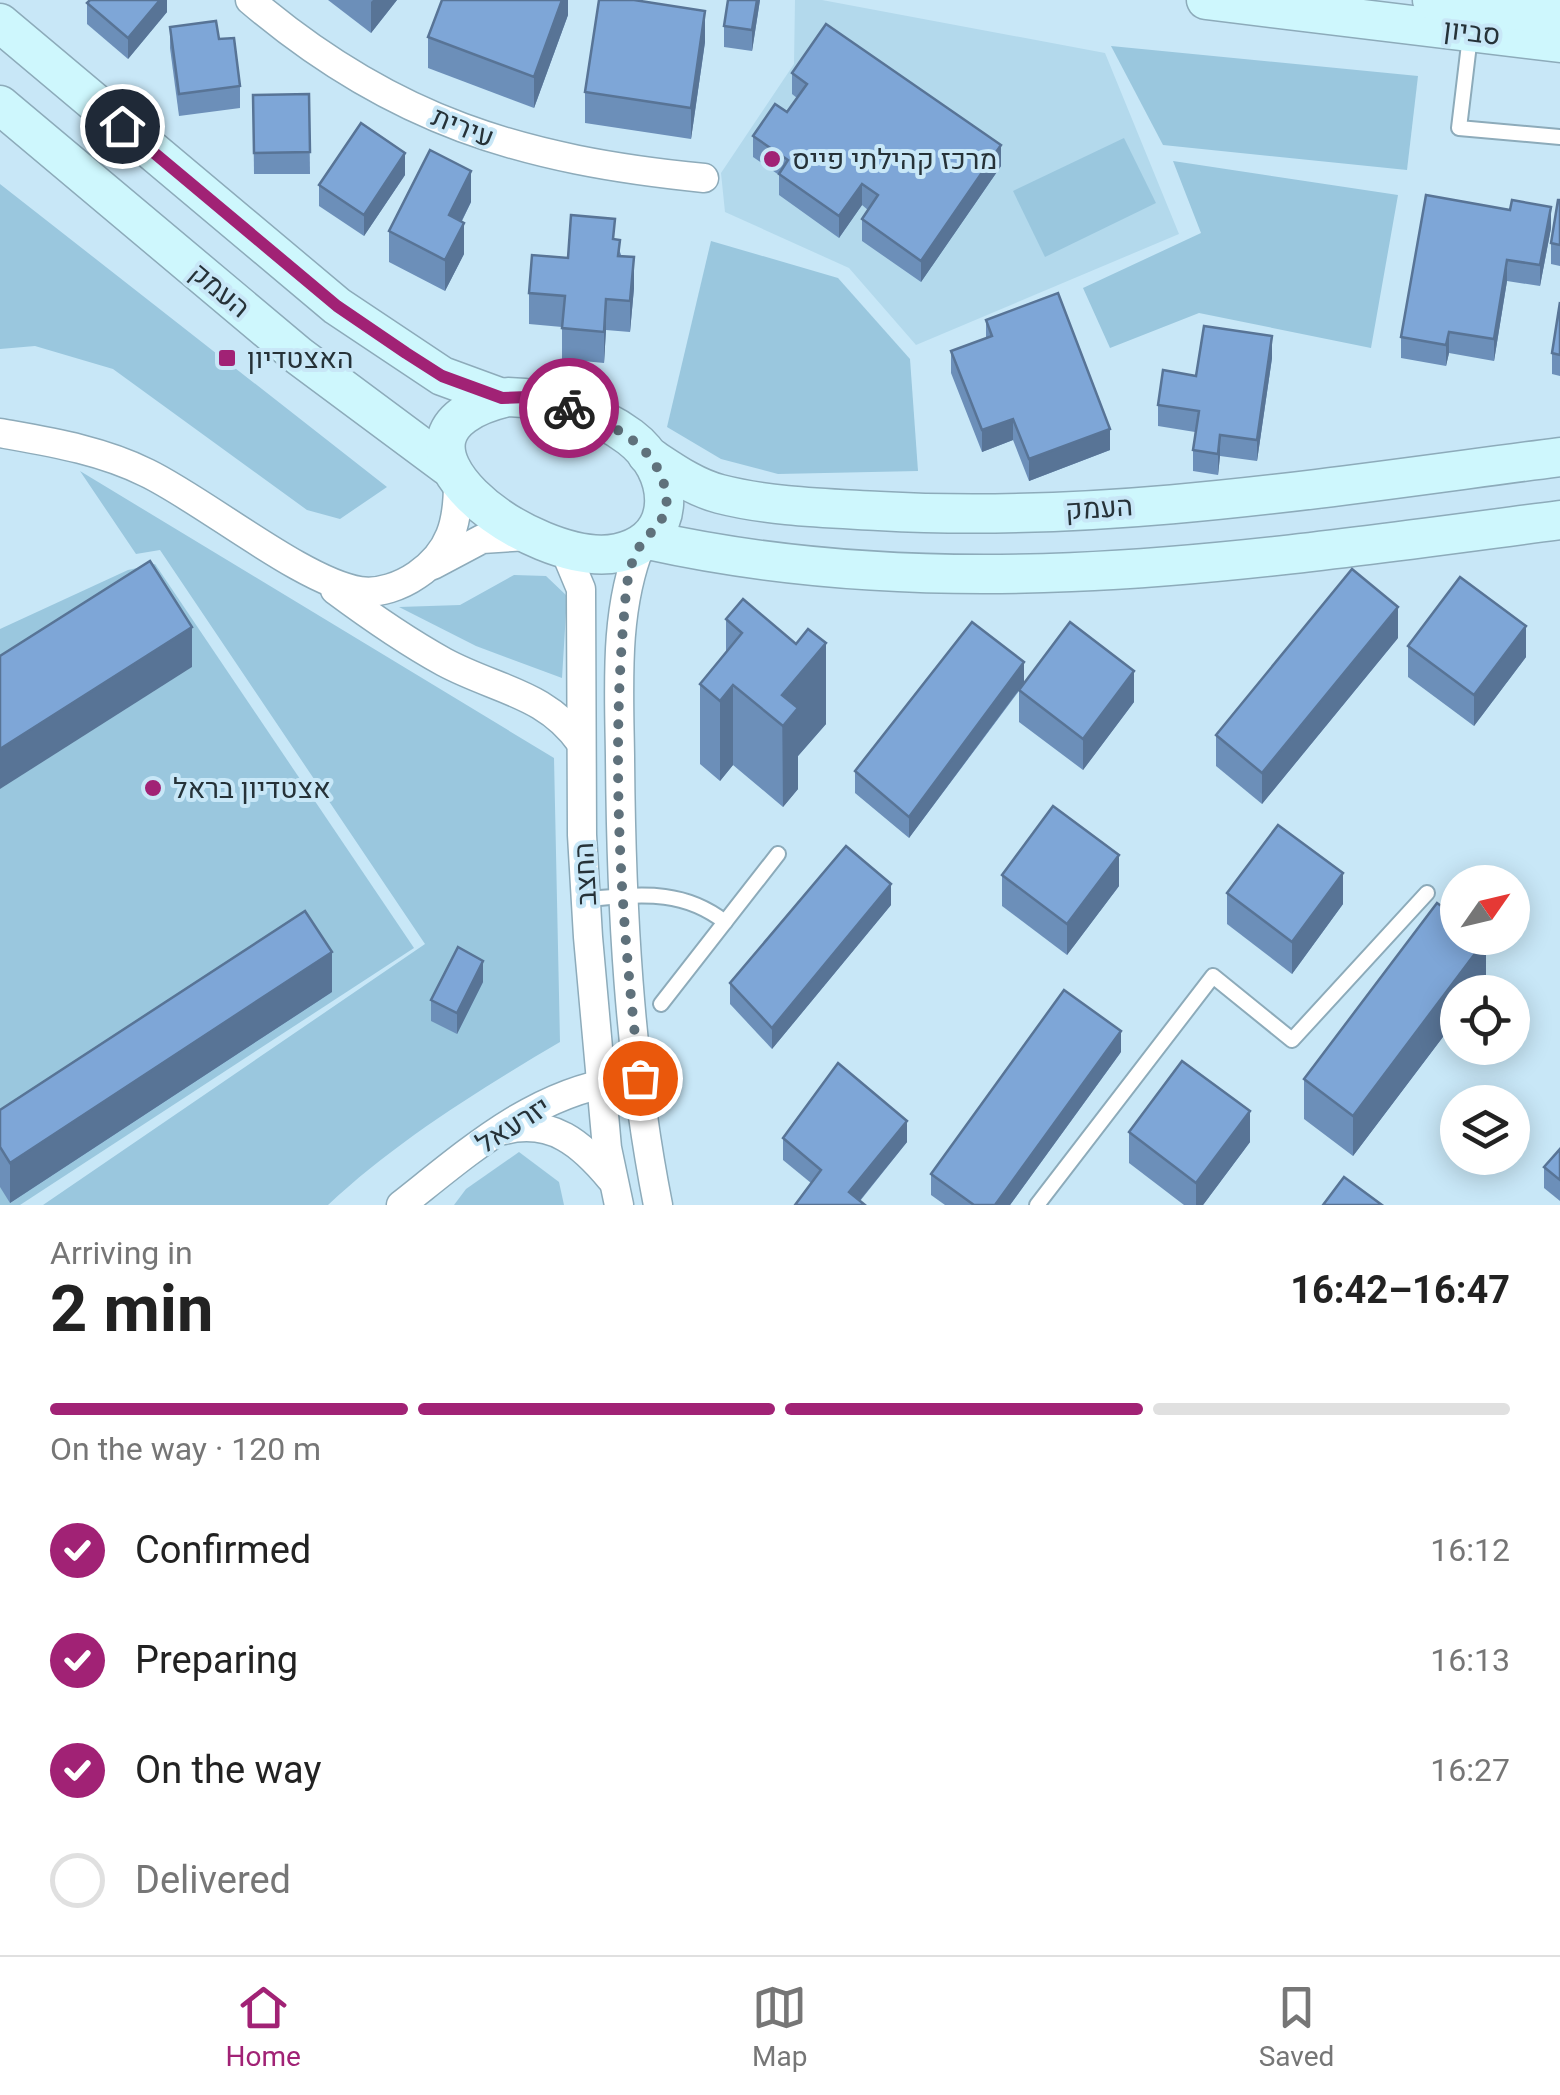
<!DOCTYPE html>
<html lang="en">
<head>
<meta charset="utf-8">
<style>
  :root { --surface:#fff; --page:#f2f2f2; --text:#222; --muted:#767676; --line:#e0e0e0; --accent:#a12275 }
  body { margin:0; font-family:Roboto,Heebo,sans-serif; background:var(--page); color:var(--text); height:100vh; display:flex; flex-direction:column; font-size:38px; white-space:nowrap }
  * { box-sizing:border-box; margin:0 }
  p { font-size:32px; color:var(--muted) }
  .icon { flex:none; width:55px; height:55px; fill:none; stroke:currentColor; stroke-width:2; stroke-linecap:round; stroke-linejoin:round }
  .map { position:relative; height:1205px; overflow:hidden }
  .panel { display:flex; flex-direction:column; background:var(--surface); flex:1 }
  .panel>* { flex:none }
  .needle { width:65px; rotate:56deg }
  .controls { position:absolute; left:1440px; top:865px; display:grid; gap:20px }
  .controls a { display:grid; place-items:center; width:90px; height:90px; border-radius:50%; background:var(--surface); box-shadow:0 5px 25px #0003; font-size:50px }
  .pin { position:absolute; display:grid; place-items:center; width:85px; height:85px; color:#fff; margin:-42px; border:5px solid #fff; border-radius:50%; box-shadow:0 2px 10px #0007 }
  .courier { position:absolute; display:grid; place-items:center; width:100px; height:100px; margin:-50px; border:8px solid #a12275; border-radius:50%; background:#fff; color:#222; box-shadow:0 2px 12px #0007 }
  .overview em { font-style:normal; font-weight:700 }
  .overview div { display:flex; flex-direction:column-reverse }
  .overview { display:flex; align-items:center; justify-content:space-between; height:170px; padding:0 50px }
  h1 { font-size:65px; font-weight:700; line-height:75px }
  .bar { display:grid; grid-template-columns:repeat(4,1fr); gap:15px 10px; align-content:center; height:120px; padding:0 50px }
  .bar i { height:12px; border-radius:8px; background:var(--line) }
  .bar .selected { background:var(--accent) }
  .bar p { grid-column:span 4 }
  ol { padding:0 50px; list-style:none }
  li { display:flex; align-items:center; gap:30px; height:110px }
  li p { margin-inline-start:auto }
  li .icon { padding:10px; border-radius:50%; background:var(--accent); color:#fff; stroke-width:4 }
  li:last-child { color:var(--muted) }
  li i { width:55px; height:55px; border:5px solid var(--line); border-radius:50% }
  .dock { display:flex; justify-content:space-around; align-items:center; height:140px; border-top:2px solid var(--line); background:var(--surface); font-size:28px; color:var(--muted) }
  .dock a { display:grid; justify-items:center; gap:5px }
  .dock .selected { color:var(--accent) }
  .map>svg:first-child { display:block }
</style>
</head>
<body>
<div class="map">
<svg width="1560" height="1205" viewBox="0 0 1560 1205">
  <rect width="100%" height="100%" fill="#c8e7f7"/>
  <polygon fill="#b3d9ec" points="795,0 822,0 1105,53 1179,234 916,345 849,268 725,212 721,173 794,64"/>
  <g fill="#9ac7de">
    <polygon points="1111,46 1418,76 1407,170 1163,145"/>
    <polygon points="1124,138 1156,203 1045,257 1013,191"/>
    <polygon points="1173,161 1398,195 1371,348 1199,313 1110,348 1083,288 1201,233"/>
    <polygon points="0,184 387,487 340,519 307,510 113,369 35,346 0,349"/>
    <polygon points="711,241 838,278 910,359 918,471 778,474 721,459 667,427"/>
    <path d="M80,471L554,758L560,1042C480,1089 395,1142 328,1205H43L425,944L160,550L136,554Z"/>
    <polygon points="155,564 414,948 20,1205 0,1205 0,629 128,570"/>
    <polygon points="514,575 546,576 567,596 562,678 476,646 399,607 460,605"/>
    <polygon points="519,1152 559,1182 564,1205 454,1205 466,1189"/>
  </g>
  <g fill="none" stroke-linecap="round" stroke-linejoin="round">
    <defs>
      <g id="lane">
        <polyline points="1470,36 1459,128 1560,137"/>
        <path d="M586,899C639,895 681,888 725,922"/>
        <polyline points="661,1004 778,854"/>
        <polyline points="1037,1205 1213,976 1292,1040 1427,893"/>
      </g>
      <g id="street">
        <path d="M250,0C392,121 523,160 704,178"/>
        <path d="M0,433C50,442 101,450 147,473C205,501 303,582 360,591C379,594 401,586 417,575C451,552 458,522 458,483"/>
        <path d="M641,544C614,610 619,686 620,756C621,905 629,1058 658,1205"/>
        <polyline points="563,546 581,589 582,835 588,937 607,1148 619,1205"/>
        <polyline points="433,565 482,539 528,536"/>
        <path d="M335,590C370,616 406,641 444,662C496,690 546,693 581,743"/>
        <path d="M504,1130C552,1118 582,1144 611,1179"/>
        <path d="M401,1205C467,1153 532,1094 618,1081"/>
      </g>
      <g id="secondary">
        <polyline points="1206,0 1560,43"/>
        <polyline points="1432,0 1560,16"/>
        <polyline points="0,23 337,306 442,376 502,398"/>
        <polyline points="0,105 299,356 447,466"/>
        <path d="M508,397C549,398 597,412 630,437C674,470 681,539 618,553C534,570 349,434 508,397Z"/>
        <path d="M647,455C670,470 693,487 720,494C771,507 827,508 879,511C1106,524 1335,486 1560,457"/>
        <path d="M648,540C955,608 1253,560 1560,520"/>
      </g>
    </defs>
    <use href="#lane" stroke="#8dabba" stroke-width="18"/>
    <use href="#street" stroke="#8dabba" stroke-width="31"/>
    <use href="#secondary" stroke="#8dabba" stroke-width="41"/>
    <use href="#lane" stroke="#fff" stroke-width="14"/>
    <use href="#street" stroke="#fff" stroke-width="28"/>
    <use href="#secondary" stroke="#cef7fd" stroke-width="38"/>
  </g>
  <g fill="#6c8fb9">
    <polygon points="167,0 167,12 128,59 87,24 87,3"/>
    <polygon points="328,0 397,0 371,33"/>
    <polygon points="568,0 568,15 534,108 428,68 428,37"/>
    <polygon points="728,0 760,0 752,51 724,47 724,26"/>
    <polygon points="170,27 219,39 240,86 240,108 179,116 170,48"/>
    <polygon points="705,42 691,139 585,123 585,92"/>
    <polygon points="792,73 1001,166 921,282 862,241 862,219 868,210 862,205 839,238 779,195 779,175 753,157 753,136 787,112 797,98 792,94"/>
    <polygon points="309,94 310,174 254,174 253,95"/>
    <polygon points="405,175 364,236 319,206 319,185"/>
    <polygon points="1560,200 1560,266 1551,264 1551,243"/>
    <polygon points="471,202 462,221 464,254 445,291 389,262 389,231"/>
    <polygon points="1551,228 1540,286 1507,281 1494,361 1449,353 1446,366 1401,358 1401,337"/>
    <polygon points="615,239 634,288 630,332 606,330 604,363 562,359 562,327 529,324 529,293 568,258"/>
    <polygon points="1560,302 1560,376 1552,374 1552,353"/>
    <polygon points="986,320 1110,450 1029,481 1013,440 982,452 951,373 951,351 986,338"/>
    <polygon points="1272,358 1257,461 1220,456 1218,475 1193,471 1193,450 1195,432 1158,426 1158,405 1196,376"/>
    <polygon points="743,599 826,724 798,756 798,789 783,807 733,765 720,781 700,764 700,684 726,652 726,619"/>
    <polygon points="1398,638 1262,804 1216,766 1216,735"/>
    <polygon points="1408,646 1526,657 1474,726 1408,677"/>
    <polygon points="1024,683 1134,702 1083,770 1019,722 1019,691 909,838 855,793 855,771"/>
    <polygon points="1002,875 1119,886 1067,955 1002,906"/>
    <polygon points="1227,893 1343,904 1292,974 1227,924"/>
    <polygon points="1437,903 1458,918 1458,938 1483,938 1486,939 1486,979 1476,992 1458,992 1458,1017 1353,1156 1304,1119 1304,1079"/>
    <polygon points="891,905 772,1049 730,1004 730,983"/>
    <polygon points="483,982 457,1034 431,1021 431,1000"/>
    <polygon points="332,992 10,1203 0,1187 0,1110"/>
    <polygon points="1121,1052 1010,1205 945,1205 931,1195 931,1174"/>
    <polygon points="1129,1132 1250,1142 1203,1205 1184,1205 1129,1163"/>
    <polygon points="783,1138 907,1142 860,1201 811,1183 783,1160"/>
    <polygon points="1560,1149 1560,1201 1544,1188 1544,1167"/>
  </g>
  <g fill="#587496">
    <polygon points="160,0 167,0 167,12 128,59 128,38"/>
    <polygon points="373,0 397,0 371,33 371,2"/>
    <polygon points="562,0 568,0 568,15 534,108 534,77"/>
    <polygon points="757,0 760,0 752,51 752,30"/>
    <polygon points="705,11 705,42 691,139 691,108"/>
    <polygon points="1001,145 1001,166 921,282 921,261"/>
    <polygon points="405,153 405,175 364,236 364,215"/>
    <polygon points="471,171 471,202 449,246 449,215"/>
    <polygon points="862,184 862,205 839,238 839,216"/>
    <polygon points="1551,207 1551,228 1540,286 1540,265"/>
    <polygon points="464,223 464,254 445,291 445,260"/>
    <polygon points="634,257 634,288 630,332 630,301"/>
    <polygon points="1507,260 1507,281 1494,361 1494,339"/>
    <polygon points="606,299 606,330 604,363 604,332"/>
    <polygon points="1449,332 1449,353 1446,366 1446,345"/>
    <polygon points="1272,336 1272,358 1257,461 1257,440"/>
    <polygon points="1013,419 1013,440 982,452 982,430"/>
    <polygon points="1110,429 1110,450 1029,481 1029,459"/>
    <polygon points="1220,435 1220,456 1218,475 1218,454"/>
    <polygon points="1398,607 1398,638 1262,804 1262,773"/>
    <polygon points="1526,626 1526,657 1474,726 1474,695"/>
    <polygon points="192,627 192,667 0,789 0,749"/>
    <polygon points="826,643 826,724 798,756 798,789 783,807 782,695"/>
    <polygon points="1024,662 1024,683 909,838 909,817"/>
    <polygon points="1134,671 1134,702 1083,770 1083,739"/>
    <polygon points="733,685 733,765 720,781 720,701"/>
    <polygon points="1119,855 1119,886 1067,955 1067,924"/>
    <polygon points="1343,873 1343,904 1292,974 1292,942"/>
    <polygon points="891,884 891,905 772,1049 772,1028"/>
    <polygon points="1486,939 1486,979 1476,992 1458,992 1458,1017 1353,1156 1353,1116"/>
    <polygon points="332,952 332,992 10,1203 10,1163"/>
    <polygon points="483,961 483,982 457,1034 457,1013"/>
    <polygon points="1121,1031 1121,1052 1010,1205 995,1205"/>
    <polygon points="1250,1111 1250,1142 1203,1205 1196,1205 1196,1183"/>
    <polygon points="907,1121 907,1142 856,1205 849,1192"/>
  </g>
  <g fill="#7ea6d7" stroke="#587496" stroke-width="2.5">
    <polygon points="90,0 160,0 128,38 87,3"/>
    <polygon points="442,0 562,0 534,77 428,37"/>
    <polygon points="599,0 634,0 705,11 691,108 585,92"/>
    <polygon points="728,0 757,0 752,30 724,26"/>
    <polygon points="216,21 219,39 234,38 240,86 179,94 170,27"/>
    <polygon points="826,24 1001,145 921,261 862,219 878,195 862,184 839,216 779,174 788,160 753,136 775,104 787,112 807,84 792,73"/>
    <polygon points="309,94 310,152 254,153 253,95"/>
    <polygon points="361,123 405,153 364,215 319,185"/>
    <polygon points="430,150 471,171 449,215 464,223 445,260 389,231"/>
    <polygon points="1426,195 1510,210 1512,200 1551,207 1540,265 1507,260 1494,339 1449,332 1446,345 1401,337"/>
    <polygon points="1558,200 1560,200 1560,245 1551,243"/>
    <polygon points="571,215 615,219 613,239 620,240 618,256 634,257 630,301 606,299 604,332 562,328 565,296 529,293 532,255 568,258"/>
    <polygon points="1058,293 1110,429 1029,459 1013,419 982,430 951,351 992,336 986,320"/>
    <polygon points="1560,302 1560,355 1552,353"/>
    <polygon points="1204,326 1272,336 1257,440 1220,435 1218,454 1193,450 1199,411 1158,405 1163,370 1196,376"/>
    <polygon points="150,561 192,627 0,749 0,656"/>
    <polygon points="1352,569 1398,607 1262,773 1216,735"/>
    <polygon points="1460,577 1526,626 1474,695 1408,646"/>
    <polygon points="743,599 796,644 808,629 826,643 782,695 798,708 783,726 733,685 720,701 700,684 742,633 726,619"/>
    <polygon points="972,622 1024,662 909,817 855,771"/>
    <polygon points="1070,622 1134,671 1083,739 1019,690"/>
    <polygon points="1053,806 1119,855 1067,924 1002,875"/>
    <polygon points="1278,825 1343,873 1292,942 1227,893"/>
    <polygon points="846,846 891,884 772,1028 730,983"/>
    <polygon points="1437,903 1458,918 1458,938 1483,938 1486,939 1353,1116 1304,1079"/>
    <polygon points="305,911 332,952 10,1163 0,1147 0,1110"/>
    <polygon points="458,947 483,961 457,1013 431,1000"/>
    <polygon points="1064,990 1121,1031 995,1205 974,1205 931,1174"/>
    <polygon points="1182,1061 1250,1111 1196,1183 1129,1132"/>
    <polygon points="838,1063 907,1121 849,1192 865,1205 795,1205 821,1170 783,1138"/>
    <polygon points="1560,1149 1560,1180 1544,1167"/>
    <polygon points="1344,1177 1382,1205 1323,1205"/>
  </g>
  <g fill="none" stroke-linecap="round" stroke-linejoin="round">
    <path stroke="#5f717b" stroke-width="10" stroke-dasharray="0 18" d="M569,408C608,423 654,442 665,488C672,519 654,526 640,546C629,563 626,586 625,605C610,760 621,923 640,1078"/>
    <polyline stroke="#a12275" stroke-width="12" points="122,126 337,306 406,353 442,376 502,398 528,397 569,408"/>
  </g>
  <g fill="#a12275" stroke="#c8e7f7" stroke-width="4">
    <circle cx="772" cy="159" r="10"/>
    <rect x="217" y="348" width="20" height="20" rx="5"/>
    <circle cx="153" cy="788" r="10"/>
  </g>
  <g text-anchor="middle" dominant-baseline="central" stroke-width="8" stroke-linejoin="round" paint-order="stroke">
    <g font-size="28" fill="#263238" stroke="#c8e7f7">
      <text transform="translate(1472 32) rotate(7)">סביון</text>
      <text transform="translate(463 127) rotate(22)">עירית</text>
      <text transform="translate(220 290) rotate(40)">העמק</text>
      <text transform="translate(1099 508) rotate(-4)">העמק</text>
      <text transform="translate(585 874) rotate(-93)">החצב</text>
      <text transform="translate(513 1125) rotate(-32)">יזרעאל</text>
    </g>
    <g font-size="28" fill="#263238" stroke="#c8e7f7" text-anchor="start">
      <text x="792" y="159">מרכז קהילתי פייס</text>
      <text x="247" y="358">האצטדיון</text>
      <text x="173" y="788">אצטדיון בראל</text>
    </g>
  </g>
</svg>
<div class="controls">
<a><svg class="needle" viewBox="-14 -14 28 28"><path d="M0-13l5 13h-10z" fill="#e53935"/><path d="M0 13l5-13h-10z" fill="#767676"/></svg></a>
<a><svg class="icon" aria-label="locate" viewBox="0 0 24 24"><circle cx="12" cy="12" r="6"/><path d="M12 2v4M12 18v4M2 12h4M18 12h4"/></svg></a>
<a><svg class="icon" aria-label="layers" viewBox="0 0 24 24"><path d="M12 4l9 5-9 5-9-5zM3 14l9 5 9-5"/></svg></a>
</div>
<div class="pin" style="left:640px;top:1078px;background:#ea580c"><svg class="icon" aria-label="bag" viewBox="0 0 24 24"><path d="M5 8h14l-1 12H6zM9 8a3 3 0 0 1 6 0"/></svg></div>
<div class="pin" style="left:122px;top:126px;background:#1f2937"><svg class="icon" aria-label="home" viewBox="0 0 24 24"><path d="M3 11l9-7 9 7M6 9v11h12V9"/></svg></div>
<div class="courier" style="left:569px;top:408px"><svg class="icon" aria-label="bike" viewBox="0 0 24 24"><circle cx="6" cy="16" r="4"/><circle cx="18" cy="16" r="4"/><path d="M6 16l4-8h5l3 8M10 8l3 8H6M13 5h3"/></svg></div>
</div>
<section class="panel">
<div class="overview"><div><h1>2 min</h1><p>Arriving in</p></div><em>16:42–16:47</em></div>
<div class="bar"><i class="selected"></i><i class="selected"></i><i class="selected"></i><i></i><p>On the way · 120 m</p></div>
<ol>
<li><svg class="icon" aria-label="check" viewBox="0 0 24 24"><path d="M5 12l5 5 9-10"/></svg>Confirmed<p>16:12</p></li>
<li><svg class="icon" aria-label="check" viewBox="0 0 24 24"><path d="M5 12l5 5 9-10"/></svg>Preparing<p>16:13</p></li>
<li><svg class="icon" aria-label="check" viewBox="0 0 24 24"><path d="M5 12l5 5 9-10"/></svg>On the way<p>16:27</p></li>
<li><i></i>Delivered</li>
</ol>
</section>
<nav class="dock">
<a class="selected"><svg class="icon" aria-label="home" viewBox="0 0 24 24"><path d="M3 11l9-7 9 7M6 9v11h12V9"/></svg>Home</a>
<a><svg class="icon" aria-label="map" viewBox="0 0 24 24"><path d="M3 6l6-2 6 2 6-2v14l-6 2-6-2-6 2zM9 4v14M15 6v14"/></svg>Map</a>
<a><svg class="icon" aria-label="saved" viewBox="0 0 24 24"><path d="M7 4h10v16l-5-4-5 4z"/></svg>Saved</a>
</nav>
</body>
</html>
